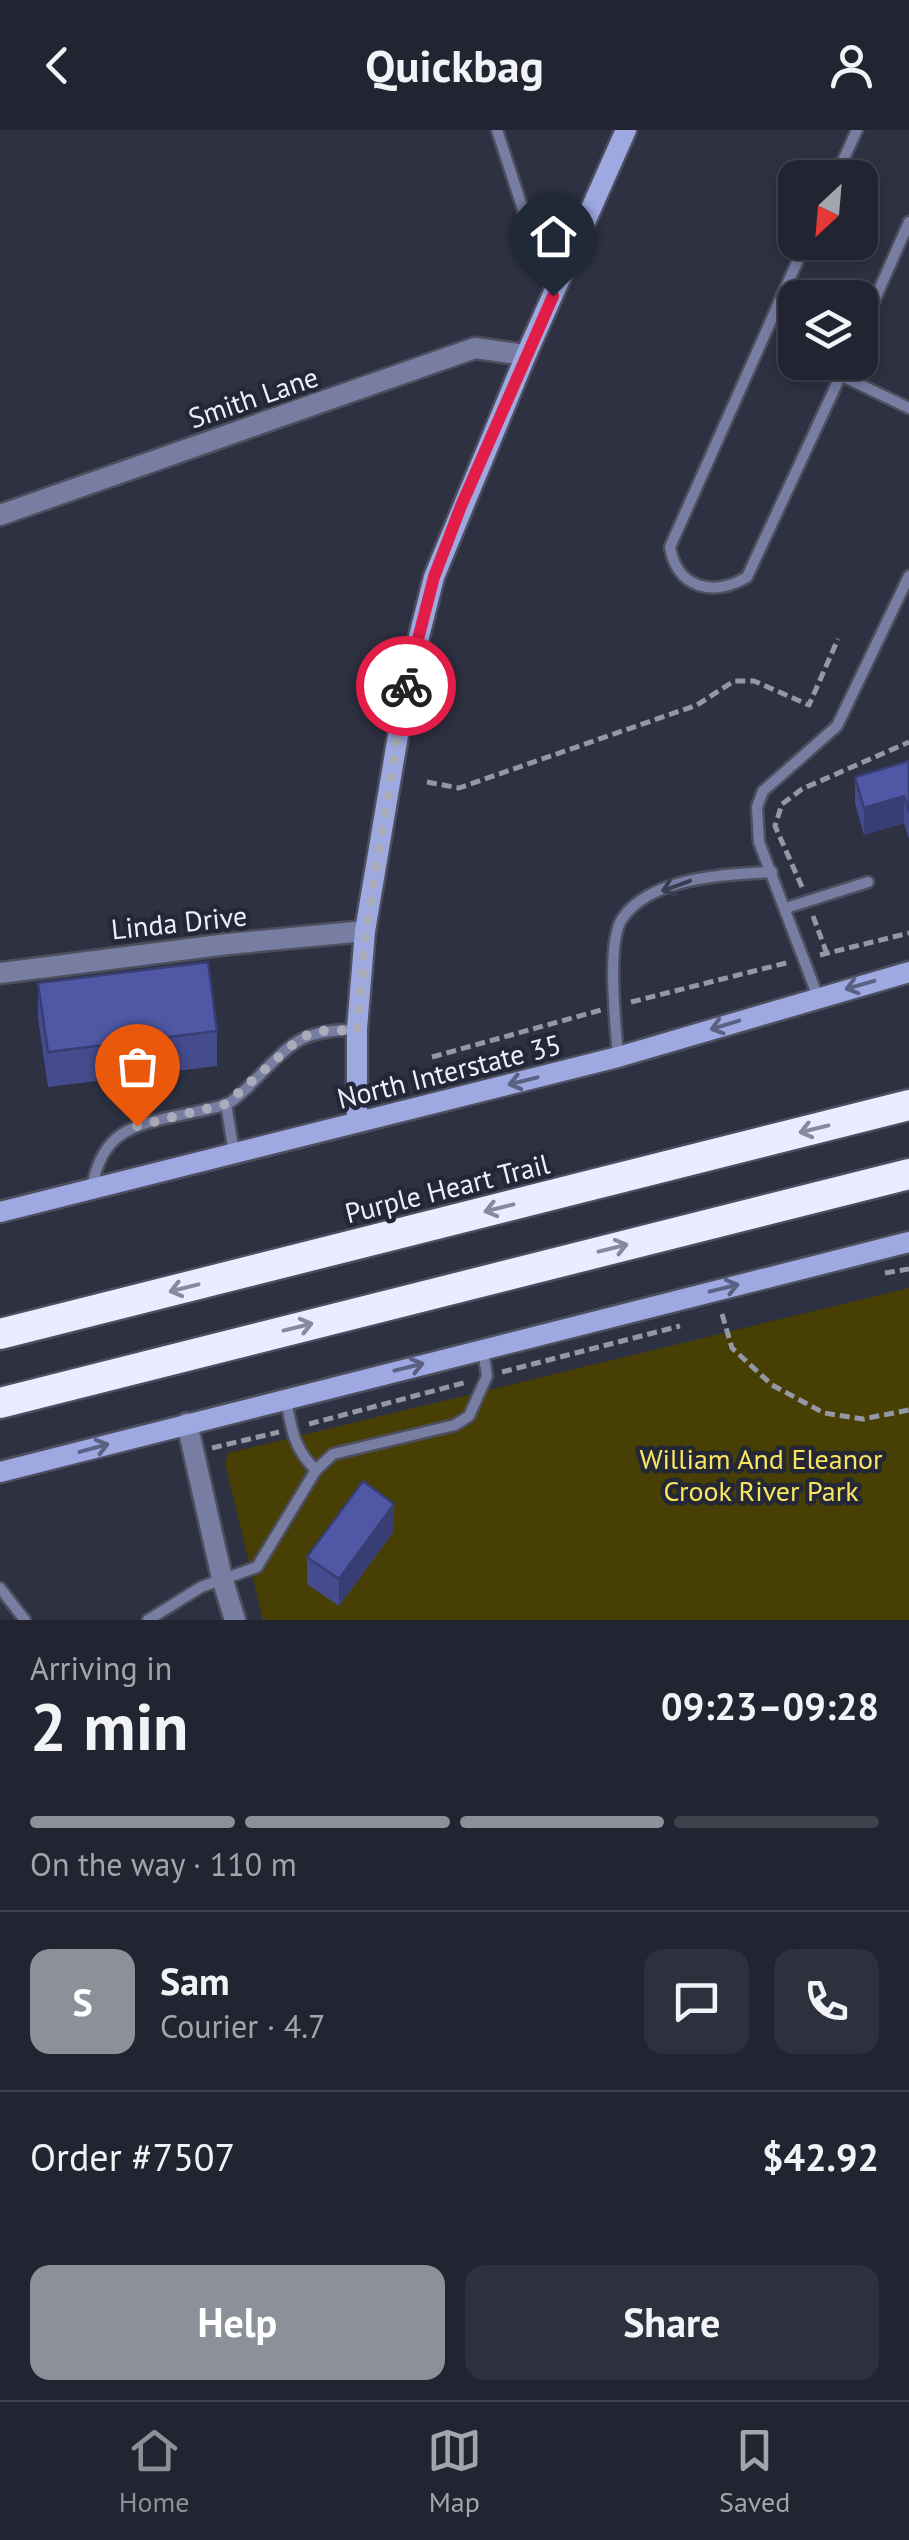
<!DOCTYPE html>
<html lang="en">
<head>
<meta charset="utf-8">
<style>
  :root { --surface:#222531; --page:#2e313d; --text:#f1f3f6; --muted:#a2a5ab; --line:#3f424d; --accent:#8c9099 }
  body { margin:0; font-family:"PT Sans",sans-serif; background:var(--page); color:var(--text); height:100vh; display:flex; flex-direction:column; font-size:38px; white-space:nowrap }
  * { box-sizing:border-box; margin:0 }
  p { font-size:32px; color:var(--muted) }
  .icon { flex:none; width:55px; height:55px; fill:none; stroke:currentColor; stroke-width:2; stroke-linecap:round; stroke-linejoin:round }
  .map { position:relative; height:1490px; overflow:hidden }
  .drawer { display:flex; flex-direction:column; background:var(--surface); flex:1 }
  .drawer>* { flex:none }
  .needle { width:65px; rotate:206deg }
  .buttons { position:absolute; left:778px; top:30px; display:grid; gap:20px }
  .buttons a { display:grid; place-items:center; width:100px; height:100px; border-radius:20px; background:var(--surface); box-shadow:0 5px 15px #0003,0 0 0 2px var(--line); font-size:50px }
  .pin { position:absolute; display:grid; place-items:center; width:85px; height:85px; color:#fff; margin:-102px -42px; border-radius:50% 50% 50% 0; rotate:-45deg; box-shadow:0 0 10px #0007 }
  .pin .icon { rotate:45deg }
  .courier { position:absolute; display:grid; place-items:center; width:100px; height:100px; margin:-50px; border:8px solid #e11d48; border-radius:50%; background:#fff; color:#222; box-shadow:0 2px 12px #0007 }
  .summary em { font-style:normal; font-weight:600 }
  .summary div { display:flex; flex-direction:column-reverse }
  .summary { display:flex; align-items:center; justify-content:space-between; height:170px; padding:0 30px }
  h1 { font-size:65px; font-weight:600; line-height:75px }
  .bar { display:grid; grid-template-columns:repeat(4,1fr); gap:15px 10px; align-content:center; height:120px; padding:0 30px }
  .bar i { height:12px; border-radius:8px; background:var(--line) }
  .bar .selected { background:var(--accent) }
  .bar p { grid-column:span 4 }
  .line { display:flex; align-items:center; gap:25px; padding:0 30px; border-top:2px solid var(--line) }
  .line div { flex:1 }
  .round { display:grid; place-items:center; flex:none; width:105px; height:105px; border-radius:20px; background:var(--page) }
  .button { display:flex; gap:20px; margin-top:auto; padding:20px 30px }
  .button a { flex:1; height:115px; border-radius:20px; background:var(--accent); color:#fff; font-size:40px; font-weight:600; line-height:115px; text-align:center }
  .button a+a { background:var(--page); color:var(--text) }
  header { display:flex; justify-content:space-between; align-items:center; height:130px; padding:0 30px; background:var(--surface); font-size:45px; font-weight:600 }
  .tabs { display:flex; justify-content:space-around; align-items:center; height:140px; border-top:2px solid var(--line); background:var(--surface); font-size:28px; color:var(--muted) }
  .tabs a { display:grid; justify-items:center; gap:5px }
  .tabs .selected { color:var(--accent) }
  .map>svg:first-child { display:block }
</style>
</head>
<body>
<header><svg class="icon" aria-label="back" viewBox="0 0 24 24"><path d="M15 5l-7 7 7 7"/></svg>Quickbag<svg class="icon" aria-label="person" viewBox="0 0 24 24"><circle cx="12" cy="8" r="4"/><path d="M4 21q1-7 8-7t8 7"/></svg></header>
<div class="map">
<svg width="909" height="1490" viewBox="0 0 909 1490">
  <rect width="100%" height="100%" fill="#2e3141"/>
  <polygon fill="#483f05" points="909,1158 909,1490 263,1490 225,1333 228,1323"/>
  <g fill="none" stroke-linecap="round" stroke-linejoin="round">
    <defs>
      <g id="lane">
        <polyline points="497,0 528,95 565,134"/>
        <polyline points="835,48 857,0"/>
        <path d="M806,112L670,417C677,459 714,467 747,447L847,232"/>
        <polyline points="860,203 909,92"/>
        <polyline points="842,246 909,278"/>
        <polyline points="786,778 868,752"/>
        <polyline points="818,867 759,712 757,677 763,661 837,596 909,446"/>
        <path d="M618,927C616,897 606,813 622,789C650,747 727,744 772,742"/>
        <polyline points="226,974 234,1023"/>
        <path d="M92,1059C102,993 144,994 199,981C209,979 220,977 229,973C240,966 249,956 258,947C296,908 302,902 357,899"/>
        <path d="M286,1269C291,1298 294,1320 316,1340"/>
        <polyline points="0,1458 25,1490"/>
        <polyline points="148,1490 201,1457 257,1437 316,1340 333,1324 455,1295 469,1286 487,1246 483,1220"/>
      </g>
      <g id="street">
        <polyline points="0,385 475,218 526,225"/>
        <polyline points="0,843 228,814 365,801"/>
        <polyline points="187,1293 222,1448 235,1490"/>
      </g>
      <g id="secondary">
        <polyline points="357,992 357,899 365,801 406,558 434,447 526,225 626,0"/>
        <polyline points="0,1082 618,927 909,842"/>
        <polyline points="0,1342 909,1112"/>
      </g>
      <g id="highway">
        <polyline points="0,1204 909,975"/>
        <polyline points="0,1273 909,1044"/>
      </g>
    </defs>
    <use href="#lane" stroke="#4d4f5f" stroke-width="15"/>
    <use href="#street" stroke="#4d4f5f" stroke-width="25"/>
    <use href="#secondary" stroke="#4d4f5f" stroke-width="25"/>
    <use href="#highway" stroke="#4d4f5f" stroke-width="35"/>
    <g stroke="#9497a4" stroke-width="5" stroke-dasharray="10 5" stroke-linecap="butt">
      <polyline points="427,652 459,658 697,575 734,551 754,551 809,575 838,509"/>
      <polyline points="802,757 775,696 782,674 802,659 909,612"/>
      <polyline points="813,786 827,824"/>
      <polyline points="820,825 909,803"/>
      <polyline points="631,872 790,832"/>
      <polyline points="432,927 601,880"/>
      <polyline points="885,1143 909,1139"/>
      <polyline points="722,1184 732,1218 772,1255 824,1283 863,1289 909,1280"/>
      <polyline points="502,1242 680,1196"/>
      <polyline points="309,1294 467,1252"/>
      <polyline points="212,1318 279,1302"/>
    </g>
    <use href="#lane" stroke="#777ea2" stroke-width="10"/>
    <use href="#street" stroke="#777ea2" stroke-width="20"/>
    <use href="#secondary" stroke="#9ea8e1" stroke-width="20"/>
    <use href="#highway" stroke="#e9edff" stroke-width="30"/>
  </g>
  <g fill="#454c8e">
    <polygon points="909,631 909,709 904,693 864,705 855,674 855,647"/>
    <polygon points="38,853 217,901 217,936 48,957 38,888"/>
    <polygon points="394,1401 339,1476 307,1454 307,1427"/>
  </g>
  <g fill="#383e74">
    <polygon points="904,666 904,693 864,705 864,678"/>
    <polygon points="394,1374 394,1401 339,1476 339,1449"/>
  </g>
  <g fill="#5058a5" stroke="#383e74" stroke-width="2.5">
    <polygon points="909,631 909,682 904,666 864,678 855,647"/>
    <polygon points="208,832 217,901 48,922 38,853"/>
    <polygon points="363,1351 394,1374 339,1449 307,1427"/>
  </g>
  <defs><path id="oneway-shaft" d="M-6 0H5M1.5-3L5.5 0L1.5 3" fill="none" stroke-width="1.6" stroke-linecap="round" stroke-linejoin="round" transform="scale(2.5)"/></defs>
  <use stroke="#393d51" href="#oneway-shaft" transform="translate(676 756) rotate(160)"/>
  <g stroke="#5b6183">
    <use href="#oneway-shaft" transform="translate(860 855) rotate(164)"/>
    <use href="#oneway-shaft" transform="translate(725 895) rotate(163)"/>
    <use href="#oneway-shaft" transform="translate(523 951) rotate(166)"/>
    <use href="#oneway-shaft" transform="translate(724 1158) rotate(-14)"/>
    <use href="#oneway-shaft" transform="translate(409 1237) rotate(-14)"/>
    <use href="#oneway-shaft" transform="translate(94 1318) rotate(-15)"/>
  </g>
  <g stroke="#868a9a">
    <use href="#oneway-shaft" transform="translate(814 999) rotate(166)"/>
    <use href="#oneway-shaft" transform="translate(499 1078) rotate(166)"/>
    <use href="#oneway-shaft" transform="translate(613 1118) rotate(-14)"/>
    <use href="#oneway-shaft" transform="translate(184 1158) rotate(166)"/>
    <use href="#oneway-shaft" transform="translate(298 1197) rotate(-14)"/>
  </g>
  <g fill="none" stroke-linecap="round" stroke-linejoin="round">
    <polyline stroke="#aaacb9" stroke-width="10" stroke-dasharray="0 18" points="137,996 226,974 300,908 318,901 357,900 366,801 406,556"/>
    <polyline stroke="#e11d48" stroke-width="12" points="406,556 434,447 461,376 553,166"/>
  </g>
  <g text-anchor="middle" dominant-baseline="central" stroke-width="9" stroke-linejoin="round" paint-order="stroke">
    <g font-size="28" fill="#edeffa" stroke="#242736">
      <text transform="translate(253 267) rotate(-19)">Smith Lane</text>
      <text transform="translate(179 792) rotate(-6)">Linda Drive</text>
      <text transform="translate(449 941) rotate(-14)">North Interstate 35</text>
      <text transform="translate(447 1058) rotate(-14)">Purple Heart Trail</text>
    </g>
    <g font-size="28" fill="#f9e560" stroke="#242736">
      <text x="761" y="1328">William And Eleanor<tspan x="761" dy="32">Crook River Park</tspan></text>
    </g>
  </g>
</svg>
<div class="buttons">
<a><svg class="needle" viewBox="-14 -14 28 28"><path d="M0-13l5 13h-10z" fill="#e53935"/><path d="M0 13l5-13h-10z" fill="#a2a5ab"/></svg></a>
<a><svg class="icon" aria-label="layers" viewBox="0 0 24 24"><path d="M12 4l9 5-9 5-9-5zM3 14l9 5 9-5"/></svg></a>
</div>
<div class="pin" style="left:137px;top:996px;background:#ea580c"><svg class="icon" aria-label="bag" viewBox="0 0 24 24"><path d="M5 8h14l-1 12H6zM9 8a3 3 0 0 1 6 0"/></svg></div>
<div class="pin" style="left:553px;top:166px;background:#1f2937"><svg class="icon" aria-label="home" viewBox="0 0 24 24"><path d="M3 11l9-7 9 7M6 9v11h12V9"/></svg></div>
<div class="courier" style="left:406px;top:556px"><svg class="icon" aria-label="bike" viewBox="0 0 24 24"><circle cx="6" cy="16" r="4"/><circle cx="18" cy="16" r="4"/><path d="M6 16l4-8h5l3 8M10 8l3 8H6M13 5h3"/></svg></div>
</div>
<section class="drawer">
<div class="summary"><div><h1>2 min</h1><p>Arriving in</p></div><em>09:23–09:28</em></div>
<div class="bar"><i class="selected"></i><i class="selected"></i><i class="selected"></i><i></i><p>On the way · 110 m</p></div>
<div class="line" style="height:180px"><b class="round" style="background:var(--accent);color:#fff">S</b><div><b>Sam</b><p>Courier · 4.7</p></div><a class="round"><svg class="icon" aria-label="chat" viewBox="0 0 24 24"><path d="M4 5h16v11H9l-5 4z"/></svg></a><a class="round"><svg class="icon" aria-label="phone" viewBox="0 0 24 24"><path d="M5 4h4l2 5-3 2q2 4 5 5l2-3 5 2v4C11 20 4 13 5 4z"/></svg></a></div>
<div class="line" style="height:130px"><div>Order #7507</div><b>$42.92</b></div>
<div class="button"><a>Help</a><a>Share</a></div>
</section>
<nav class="tabs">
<a class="selected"><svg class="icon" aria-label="home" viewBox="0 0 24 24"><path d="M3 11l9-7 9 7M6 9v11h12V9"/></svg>Home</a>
<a><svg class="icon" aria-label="map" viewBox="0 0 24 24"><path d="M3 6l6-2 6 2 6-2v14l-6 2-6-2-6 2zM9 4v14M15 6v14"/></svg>Map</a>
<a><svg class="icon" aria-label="saved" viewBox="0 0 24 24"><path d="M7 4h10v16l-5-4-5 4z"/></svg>Saved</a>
</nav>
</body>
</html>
